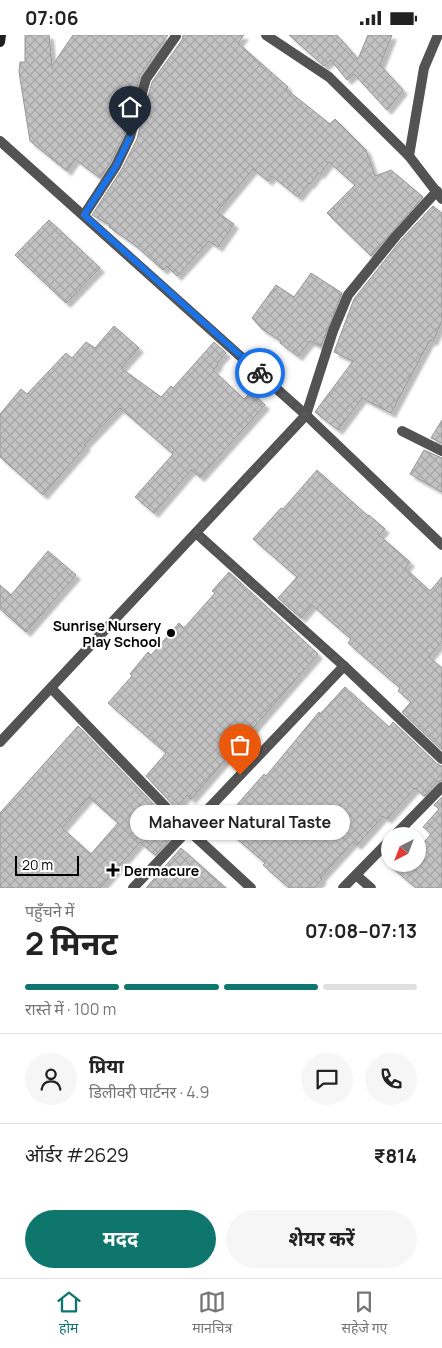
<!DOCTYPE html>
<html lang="hi">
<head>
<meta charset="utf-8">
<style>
  :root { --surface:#fff; --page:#f6f6f6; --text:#222; --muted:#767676; --line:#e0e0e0; --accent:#0f766e }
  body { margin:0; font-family:Manrope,"Noto Sans Devanagari",sans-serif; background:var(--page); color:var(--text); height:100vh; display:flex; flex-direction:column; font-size:19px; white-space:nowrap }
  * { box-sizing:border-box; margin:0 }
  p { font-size:16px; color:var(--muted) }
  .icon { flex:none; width:28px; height:28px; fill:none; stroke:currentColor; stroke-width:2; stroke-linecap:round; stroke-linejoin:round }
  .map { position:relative; height:853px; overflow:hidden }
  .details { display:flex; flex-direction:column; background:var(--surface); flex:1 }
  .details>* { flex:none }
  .needle { width:32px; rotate:222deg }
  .buttons { position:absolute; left:381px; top:792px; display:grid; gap:10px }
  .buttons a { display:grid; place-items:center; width:45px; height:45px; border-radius:50%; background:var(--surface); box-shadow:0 1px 4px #0004; font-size:25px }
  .scale { position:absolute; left:15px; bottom:12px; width:64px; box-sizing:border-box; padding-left:5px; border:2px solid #000; border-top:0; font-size:14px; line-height:18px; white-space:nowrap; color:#000; -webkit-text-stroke:4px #fff; paint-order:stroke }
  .pin { position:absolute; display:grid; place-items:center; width:42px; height:42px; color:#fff; margin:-51px -21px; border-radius:50% 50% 50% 0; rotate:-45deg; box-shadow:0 0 5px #0007 }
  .pin .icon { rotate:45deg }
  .courier { position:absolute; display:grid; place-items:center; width:50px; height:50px; margin:-25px; border:4px solid #1a73e8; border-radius:50%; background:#fff; color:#222; box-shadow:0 1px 6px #0007 }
  .bubble { position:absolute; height:35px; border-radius:18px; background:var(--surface); box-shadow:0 1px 4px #0004; font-size:16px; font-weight:700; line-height:35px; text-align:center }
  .summary em { font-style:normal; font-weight:700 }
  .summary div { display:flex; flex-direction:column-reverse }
  .summary { display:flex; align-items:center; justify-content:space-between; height:85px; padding:0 25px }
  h1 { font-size:32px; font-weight:700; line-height:38px }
  .bar { display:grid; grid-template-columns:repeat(4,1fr); gap:8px 5px; align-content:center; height:60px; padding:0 25px }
  .bar i { height:6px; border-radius:4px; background:var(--line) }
  .bar .current { background:var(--accent) }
  .bar p { grid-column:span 4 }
  .line { display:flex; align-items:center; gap:12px; padding:0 25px; border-top:1px solid var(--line) }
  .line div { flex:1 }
  .round { display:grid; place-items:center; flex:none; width:52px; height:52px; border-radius:26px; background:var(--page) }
  .button { display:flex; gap:10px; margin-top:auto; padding:10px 25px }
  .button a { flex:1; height:58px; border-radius:30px; background:var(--accent); color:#fff; font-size:20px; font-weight:700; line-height:58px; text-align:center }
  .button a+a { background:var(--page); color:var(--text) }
  .status { display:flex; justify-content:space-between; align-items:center; height:35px; padding:0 25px; background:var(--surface); direction:ltr }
  .status svg { height:14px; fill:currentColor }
  .tab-bar { display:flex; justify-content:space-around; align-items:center; height:70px; border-top:1px solid var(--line); background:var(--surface); font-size:14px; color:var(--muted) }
  .tab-bar a { display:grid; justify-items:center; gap:2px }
  .tab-bar .current { color:var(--accent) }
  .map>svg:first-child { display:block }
</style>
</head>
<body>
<div class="status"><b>07:06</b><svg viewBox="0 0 49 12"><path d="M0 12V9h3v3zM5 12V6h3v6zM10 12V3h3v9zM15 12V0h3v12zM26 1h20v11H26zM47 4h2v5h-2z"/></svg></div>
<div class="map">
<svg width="442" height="853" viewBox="0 0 442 853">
  <defs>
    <pattern id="building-cross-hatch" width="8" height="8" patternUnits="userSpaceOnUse" patternTransform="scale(1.25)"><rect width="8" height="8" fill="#c3c3c3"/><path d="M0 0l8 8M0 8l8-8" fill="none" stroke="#a6a6a6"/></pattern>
    <filter id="shadow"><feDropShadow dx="4.5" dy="4.5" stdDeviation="1" flood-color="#0004"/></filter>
  </defs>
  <rect width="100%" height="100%" fill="#fff"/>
  <g fill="url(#building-cross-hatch)" stroke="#979797" fill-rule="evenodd" filter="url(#shadow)">
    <polygon points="25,0 49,0 52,31 73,0 168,0 140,40 124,100 110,128 100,143 75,124 67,136 30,106 19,37 20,27 25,27"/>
    <polygon points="183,0 244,0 238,8 288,52 286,54 330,89 335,84 366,115 375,141 391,135 423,162 371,221 327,178 355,150 329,127 320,139 318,138 310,149 309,148 298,162 272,141 268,146 253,134 217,177 234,189 218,212 209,206 177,241 167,231 163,235 135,210 109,192 110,190 92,180 122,134 137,104 152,47 182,5"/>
    <polygon points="289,0 337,0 358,24 368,0 392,0 380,30 403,55 387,75 354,39 347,45 331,25 324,31"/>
    <polygon points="433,171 442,178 442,286 433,306 430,305 391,378 362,363 338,395 315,377 353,326 334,317 354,264 401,205"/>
    <polygon points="49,185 100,233 66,268 15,220"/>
    <polygon points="311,238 342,258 321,311 310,306 298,321 280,308 281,306 262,294 252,283 276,250 294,262"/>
    <polygon points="114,291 139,313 121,333 161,362 171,351 173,353 214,307 226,318 217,328 218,330 213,335 244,364 251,357 265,370 200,442 191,435 154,478 135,462 173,419 120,373 84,410 86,411 43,460 0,422 0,379 21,354 27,359 66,318 72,323 86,307 95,313"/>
    <polygon points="442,385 442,408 431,403"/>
    <polygon points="424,415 442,423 442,457 410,439"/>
    <polygon points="317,435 368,481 369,480 385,494 379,500 410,527 405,533 430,556 442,542 442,606 429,622 442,633 442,715 402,677 411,667 398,656 400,653 348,608 351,604 312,570 301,583 278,563 297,542 253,504 281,473 283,474"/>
    <polygon points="48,516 76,540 26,597 0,574 0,550 11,560"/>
    <polygon points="229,537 318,619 191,764 187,760 176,773 146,741 166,718 108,668 132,641 130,639 148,617 151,620 179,588 184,593 215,558 212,556"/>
    <polygon points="345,652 389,692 393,687 437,729 442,731 442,745 437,747 424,761 415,753 387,784 383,781 357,810 353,807 320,843 322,844 314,853 289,853 263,830 265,828 220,789 264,739 266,741 319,677 320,679"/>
    <path d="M78,691L167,783L158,793L170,804L155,820L140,807L100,853H0V778ZM89,762L118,788L91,819L62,793Z"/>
    <polygon points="442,762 442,853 416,853 388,829 418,829 418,814 431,799 423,792 439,774 434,770"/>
    <polygon points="181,813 226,853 146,853"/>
  </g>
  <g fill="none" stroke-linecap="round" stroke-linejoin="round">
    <g stroke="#535353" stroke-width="10">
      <polyline points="266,0 329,42 409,121 442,164"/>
      <polyline points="0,106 306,380 442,510"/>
      <polyline points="409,121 424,33 438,0"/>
      <polyline points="84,180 116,131 130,102 146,44 176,1"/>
      <polyline points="402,396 442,416"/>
      <polyline points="196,498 344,631 442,724"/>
      <polyline points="51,653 187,794 251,853"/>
      <polyline points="0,707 306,380 333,296 348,260 396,201 437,156"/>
      <polyline points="394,801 442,752"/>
      <polyline points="356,840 371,853"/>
      <polyline points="133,853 344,631"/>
      <polyline points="343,853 390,805"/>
    </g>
    <polyline stroke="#202020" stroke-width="10" points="0,7 1,0"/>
  </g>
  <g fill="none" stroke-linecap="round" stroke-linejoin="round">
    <polyline stroke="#595959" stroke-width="5" stroke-dasharray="0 9" points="240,740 344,631 196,498 306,380 260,338"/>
    <polyline stroke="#1a73e8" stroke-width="6" points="130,102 116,131 84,180 260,338"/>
  </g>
  <g fill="#000" stroke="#fff" stroke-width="2">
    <circle cx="171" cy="598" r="5"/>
    <path d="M110.5 827.5h5v5h5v5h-5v5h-5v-5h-5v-5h5z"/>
  </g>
  <g text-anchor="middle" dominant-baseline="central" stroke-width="4.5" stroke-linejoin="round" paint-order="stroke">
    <g font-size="14" font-weight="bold" fill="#000" stroke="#fff" text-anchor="end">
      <text x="161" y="590">Sunrise Nursery<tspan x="161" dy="16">Play School</tspan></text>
      <text x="124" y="835" text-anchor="start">Dermacure</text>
    </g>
  </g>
</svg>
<div class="buttons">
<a><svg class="needle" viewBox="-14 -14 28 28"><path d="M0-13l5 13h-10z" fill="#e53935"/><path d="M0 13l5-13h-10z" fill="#767676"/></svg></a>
</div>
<div class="scale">20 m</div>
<div class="pin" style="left:240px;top:740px;background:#ea580c"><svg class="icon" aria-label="bag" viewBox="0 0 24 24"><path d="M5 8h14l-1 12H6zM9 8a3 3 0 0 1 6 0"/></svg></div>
<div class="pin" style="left:130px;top:102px;background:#1f2937"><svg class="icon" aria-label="home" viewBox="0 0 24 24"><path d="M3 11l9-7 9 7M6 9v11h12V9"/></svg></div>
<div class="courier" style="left:260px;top:338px"><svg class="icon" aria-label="bike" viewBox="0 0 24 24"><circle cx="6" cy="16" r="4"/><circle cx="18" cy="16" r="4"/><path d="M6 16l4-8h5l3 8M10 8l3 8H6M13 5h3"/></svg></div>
<div class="bubble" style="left:130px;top:770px;width:220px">Mahaveer Natural Taste</div>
</div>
<section class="details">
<div class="summary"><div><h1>2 मिनट</h1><p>पहुँचने में</p></div><em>07:08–07:13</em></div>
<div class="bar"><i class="current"></i><i class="current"></i><i class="current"></i><i></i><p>रास्ते में · 100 m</p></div>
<div class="line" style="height:90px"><a class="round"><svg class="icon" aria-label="person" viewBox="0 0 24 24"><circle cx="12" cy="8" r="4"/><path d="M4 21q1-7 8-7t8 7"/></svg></a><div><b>प्रिया</b><p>डिलीवरी पार्टनर · 4.9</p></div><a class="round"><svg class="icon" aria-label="chat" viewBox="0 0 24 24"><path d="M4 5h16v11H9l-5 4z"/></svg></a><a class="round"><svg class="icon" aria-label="phone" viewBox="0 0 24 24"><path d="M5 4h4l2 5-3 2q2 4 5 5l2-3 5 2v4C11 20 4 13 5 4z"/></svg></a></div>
<div class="line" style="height:65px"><div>ऑर्डर #2629</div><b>₹814</b></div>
<div class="button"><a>मदद</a><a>शेयर करें</a></div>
</section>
<nav class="tab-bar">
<a class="current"><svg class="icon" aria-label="home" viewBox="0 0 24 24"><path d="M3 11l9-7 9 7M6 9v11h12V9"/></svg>होम</a>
<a><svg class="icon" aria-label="map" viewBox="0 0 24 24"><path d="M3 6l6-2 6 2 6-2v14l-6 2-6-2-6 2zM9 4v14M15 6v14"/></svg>मानचित्र</a>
<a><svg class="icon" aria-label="saved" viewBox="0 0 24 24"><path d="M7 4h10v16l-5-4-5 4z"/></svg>सहेजे गए</a>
</nav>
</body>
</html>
